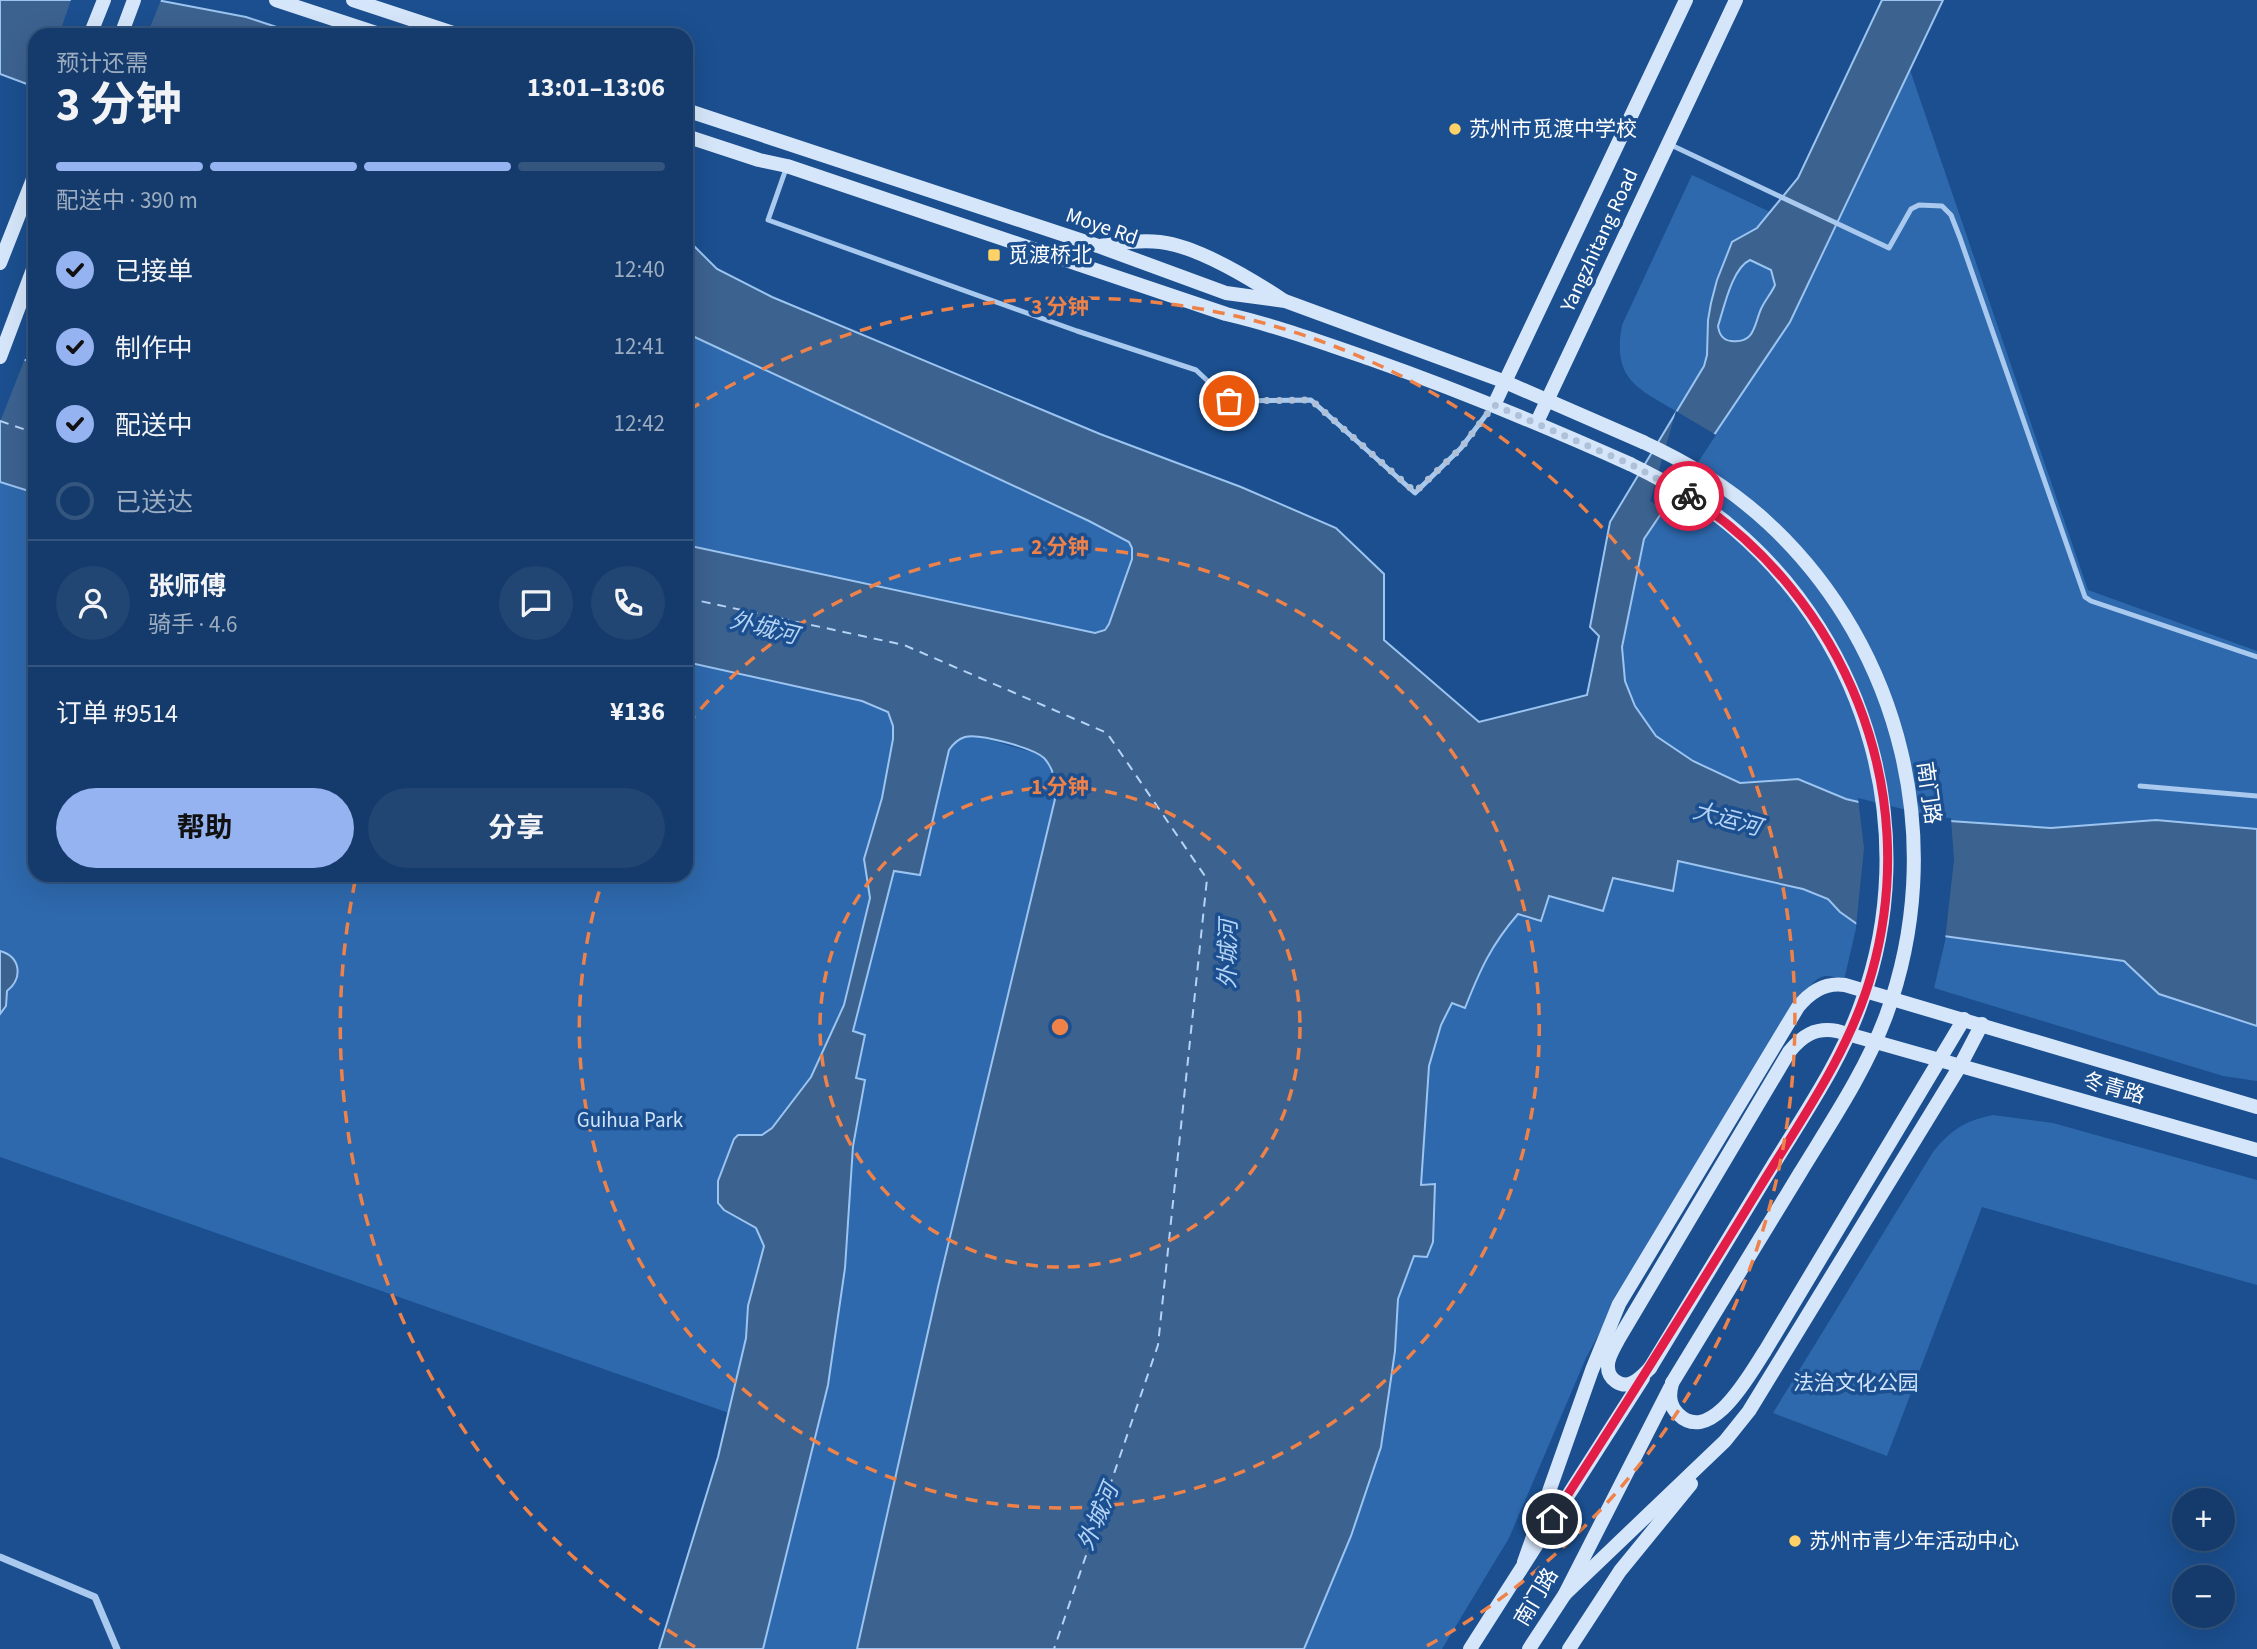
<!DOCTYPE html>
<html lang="zh">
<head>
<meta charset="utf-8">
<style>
  :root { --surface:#143b6b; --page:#214673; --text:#f1f3f6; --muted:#9dadc1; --line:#33557e; --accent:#95b2f1 }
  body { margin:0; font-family:"Source Sans 3","Noto Sans SC",sans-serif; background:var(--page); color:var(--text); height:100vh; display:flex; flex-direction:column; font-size:26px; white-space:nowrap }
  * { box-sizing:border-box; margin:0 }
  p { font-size:23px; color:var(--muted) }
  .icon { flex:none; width:38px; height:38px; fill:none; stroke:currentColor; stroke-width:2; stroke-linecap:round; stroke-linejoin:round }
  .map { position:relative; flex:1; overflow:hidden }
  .panel { position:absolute; left:28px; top:28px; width:665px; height:854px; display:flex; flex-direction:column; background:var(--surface); border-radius:21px; box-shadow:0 7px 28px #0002,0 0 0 2px var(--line) }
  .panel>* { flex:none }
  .buttons { position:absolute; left:2172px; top:1488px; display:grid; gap:14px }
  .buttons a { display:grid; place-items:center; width:63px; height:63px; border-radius:50%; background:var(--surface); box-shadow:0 7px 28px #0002,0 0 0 2px var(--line); font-size:35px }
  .pin { position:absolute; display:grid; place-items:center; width:60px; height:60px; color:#fff; margin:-30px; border:4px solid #fff; border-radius:50%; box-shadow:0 2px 7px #0007 }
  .courier { position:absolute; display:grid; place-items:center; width:70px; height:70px; margin:-35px; border:5px solid #e11d48; border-radius:50%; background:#fff; color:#222; box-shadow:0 2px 9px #0007 }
  .summary em { font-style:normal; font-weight:700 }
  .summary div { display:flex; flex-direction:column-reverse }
  .summary { display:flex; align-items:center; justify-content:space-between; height:119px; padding:0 28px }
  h1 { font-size:46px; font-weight:700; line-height:52px }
  .bar { display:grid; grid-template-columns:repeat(4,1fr); gap:10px 7px; align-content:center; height:84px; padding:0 28px }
  .bar i { height:9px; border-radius:5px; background:var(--line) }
  .bar .active { background:var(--accent) }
  .bar p { grid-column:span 4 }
  .line { display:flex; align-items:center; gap:18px; padding:0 28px; border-top:2px solid var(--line) }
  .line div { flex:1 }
  .round { display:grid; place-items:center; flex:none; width:74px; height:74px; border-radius:37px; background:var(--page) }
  ol { padding:0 28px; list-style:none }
  li { display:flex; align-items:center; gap:21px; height:77px }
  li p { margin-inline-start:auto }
  li .icon { padding:7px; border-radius:50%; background:var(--accent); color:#111; stroke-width:4 }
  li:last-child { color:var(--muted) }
  li i { width:38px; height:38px; border:4px solid var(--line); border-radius:50% }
  .primary-button { display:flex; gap:14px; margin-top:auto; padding:14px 28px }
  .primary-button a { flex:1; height:80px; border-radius:42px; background:var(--accent); color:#111; font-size:28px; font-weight:700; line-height:80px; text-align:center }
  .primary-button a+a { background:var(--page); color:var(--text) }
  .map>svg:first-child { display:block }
</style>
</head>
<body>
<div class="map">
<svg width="2257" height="1649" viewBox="0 0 2257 1649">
  <rect width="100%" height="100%" fill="#1b4f8f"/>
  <g fill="#2e69ad">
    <polygon points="1910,70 2088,590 2257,651 2257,829 2156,820 2051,828 1935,820 1846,799 1798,779 1740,783 1693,761 1655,736 1635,706 1625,681 1622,647 1644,539 1790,322"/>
    <path d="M1692,175L1770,212L1757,228L1733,242L1794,278L1748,360L1707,355L1698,377L1676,411C1636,388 1612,378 1622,325Z"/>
    <path d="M686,333L1089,521L1129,542L1132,548V559L1109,624C1097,641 1069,629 1051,625L686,545Z"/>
    <path d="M0,482L35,493V875H686V662L862,701L1034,753C1053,761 1056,780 1055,799L938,1287L857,1649H763L828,1385L832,1352L746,1338L729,1413L0,1157Z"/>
    <path d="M1678,861L1803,889L1828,899L1840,912L1857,924L1844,980C1830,976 1823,972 1812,984L1604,1324L1586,1358L1509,1538L1442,1649H1304L1351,1536L1381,1447L1395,1351L1398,1299L1414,1255L1433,1242L1435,1184L1421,1186L1429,1066L1441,1025L1452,1003L1465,1008L1481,966L1503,932L1518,914L1549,896L1613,878L1672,891Z"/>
    <polygon points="1946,937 2124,961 2159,994 2257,1026 2257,1081 2223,1076 1934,988"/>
    <path d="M1993,1115L2053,1123L2257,1180V1285L1982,1207L1887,1456L1773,1413L1933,1152C1951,1130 1964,1121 1993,1115Z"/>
  </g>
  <g fill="#3c6290" stroke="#9cc4f0" stroke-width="2" fill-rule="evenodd">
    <polygon points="0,0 157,0 246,17 301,35 35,35 35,87 0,74"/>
    <path d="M1882,0H1943L1790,322L1644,539L1622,647L1625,681L1635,706L1656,736L1693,761L1740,783L1798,779L1846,799L1935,820L2051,828L2156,820L2257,829V1026L2159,994L2124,961L1857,924L1840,912L1828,899L1803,889L1678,861L1673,891L1613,878L1603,911L1549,896L1541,921L1518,914C1491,945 1480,970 1465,1008L1452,1003L1441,1025L1429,1066L1421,1185L1435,1184L1433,1242L1427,1257L1414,1256L1398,1299L1395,1351L1381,1447L1351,1536L1304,1649H857L938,1287L1055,799C1056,784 1055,770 1044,758C1033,748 979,733 965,737C958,739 953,744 949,750L920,875L894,871L853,1031L865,1035L856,1078L865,1080L853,1146L845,1268L828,1385L763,1649H659L718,1457L746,1338L748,1306L764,1246L756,1228L724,1210L718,1203V1181L734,1139L738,1135H762L772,1128L811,1077L844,1005L870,898L864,859L882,798L893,739V726L888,712L862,701L686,662V545L1095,633L1105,630L1109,624L1132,559V548L1129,542L1089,521L686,333V238L717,269L772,297L1100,434L1241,487L1336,528L1384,574V640L1479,722L1587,695L1599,636L1590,627L1610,522L1704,366L1707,355L1708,320L1711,303L1717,280L1732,242L1757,228L1798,178ZM1750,260L1771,270L1775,285C1771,294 1765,300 1761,309C1754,325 1755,344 1731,341C1722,340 1719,334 1718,326C1724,308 1732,268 1750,260Z"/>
    <polygon points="0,352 35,363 35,493 0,482"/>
    <path d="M0,951C21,957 23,978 7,991L6,1006L0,1014Z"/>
  </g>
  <g fill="#1b4f8f">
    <polygon points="71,0 161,0 147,35 59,35"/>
    <polygon points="0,348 26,356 0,422"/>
    <polygon points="1676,411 1716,435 1666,511 1650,501"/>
    <polygon points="1858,798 1935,817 1951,818 1954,860 1945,940 1856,927 1864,848"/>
  </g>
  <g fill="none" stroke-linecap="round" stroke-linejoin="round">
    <g stroke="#b5d3f5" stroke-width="2" stroke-dasharray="9 7" stroke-linecap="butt">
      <polyline points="0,421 35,433"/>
      <polyline points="686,598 904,645 1107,733 1207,879 1158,1345 1054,1649"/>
    </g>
    <g stroke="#a9c9ee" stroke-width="5">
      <polyline points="1671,145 1889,248 1911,209 1919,205 1942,206 1951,215 1960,238 2085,597 2091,601 2257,657"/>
      <polyline points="787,166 768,220 1077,331 1196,370 1229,401 1311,400 1415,493 1461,448 1492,407"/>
      <polyline points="2140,786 2257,796"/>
    </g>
    <polyline stroke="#a9c9ee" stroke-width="7" points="0,1557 95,1597 117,1649"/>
    <g stroke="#d6e6fa" stroke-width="14">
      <polyline points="276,0 382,35"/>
      <polyline points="353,0 459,35"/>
      <polyline points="90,35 104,0"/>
      <polyline points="121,35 134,0"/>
      <polyline points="686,110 1098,246 1226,293 1285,301 1503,381 1643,442"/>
      <path d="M686,136L759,160L787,166L1226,314C1277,326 1324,343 1373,360C1461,391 1545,426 1630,464"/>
      <path d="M1100,246C1120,243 1139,240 1160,242C1198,246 1251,279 1283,300"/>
      <polyline points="0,263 35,174"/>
      <polyline points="0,357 35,264"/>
      <polyline points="1494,405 1686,0"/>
      <polyline points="1537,422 1736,0"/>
      <path d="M1650,1368C1645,1373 1639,1380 1632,1383C1621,1388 1608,1379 1608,1367C1607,1358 1614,1348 1618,1340L1789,1052C1802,1036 1815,1027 1837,1031L2257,1150"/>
      <path d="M1672,1383C1669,1395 1669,1405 1678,1414C1711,1447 1751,1372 1765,1351L1964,1019"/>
      <path d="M1524,1562L1592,1370L1619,1304L1798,1007C1810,992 1826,982 1845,985L2257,1107"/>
      <polyline points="1565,1594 1725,1441 1749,1411 1960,1066 1982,1024"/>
      <polyline points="1470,1649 1643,1378"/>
      <polyline points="1529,1649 1565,1594 1670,1388"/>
      <polyline points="1569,1649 1620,1571 1691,1484"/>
    </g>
    <g stroke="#d6e6fa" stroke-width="14">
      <path d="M1643,442C1689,463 1732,489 1769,524C1903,649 1949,845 1886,1016C1865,1072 1831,1122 1800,1173C1757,1243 1715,1313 1672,1383"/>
      <path d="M1630,464C1667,482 1703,502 1734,529C1869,644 1922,834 1862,1001C1842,1059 1807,1110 1775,1162C1733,1230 1692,1299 1650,1368"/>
    </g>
  </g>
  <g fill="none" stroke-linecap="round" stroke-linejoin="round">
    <polyline stroke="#afc1d8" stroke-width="7" stroke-dasharray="0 12.6" points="1229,401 1311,400 1415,492 1461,448 1494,405 1630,464 1689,496"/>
    <path stroke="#e11d48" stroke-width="9" d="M1552,1519C1622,1411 1690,1302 1757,1192C1800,1121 1850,1052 1872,972C1923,789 1846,599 1689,496"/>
  </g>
  <g fill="none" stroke="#ee8249" stroke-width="3.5" stroke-dasharray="12 9">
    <circle cx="1060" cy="1027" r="240"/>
    <path d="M687 725A480 480 0 1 1 603 879"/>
    <path d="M695 1647A720 720 0 0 1 356 877M689 410A720 720 0 1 1 1425 1647"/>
  </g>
  <g fill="#ffd166" stroke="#1b4f8f" stroke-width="2.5">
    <circle cx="1455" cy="129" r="7"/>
    <rect x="987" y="248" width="14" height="14" rx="3.5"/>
    <circle cx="1795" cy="1541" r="7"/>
  </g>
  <g text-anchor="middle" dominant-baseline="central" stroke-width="7" stroke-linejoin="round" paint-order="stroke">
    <g font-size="21" fill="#fff" stroke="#1b4f8f" text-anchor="start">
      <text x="1469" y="129">苏州市觅渡中学校</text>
      <text x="1008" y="255">觅渡桥北</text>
      <text x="1809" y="1541">苏州市青少年活动中心</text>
    </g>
    <g font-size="21" fill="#fff" stroke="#1b4f8f">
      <text transform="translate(1102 226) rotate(19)">Moye Rd</text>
      <text transform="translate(1599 240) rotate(-65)">Yangzhitang Road</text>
      <text transform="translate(1929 793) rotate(82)">南门路</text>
      <text transform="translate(2114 1088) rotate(16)">冬青路</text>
      <text transform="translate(1536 1597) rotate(-59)">南门路</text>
    </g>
    <g font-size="21" fill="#cfe3fa" stroke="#1b4f8f">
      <text x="630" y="1120">Guihua Park</text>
      <text x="1856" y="1383">法治文化公园</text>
    </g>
    <g font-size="23" font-style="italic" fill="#b5d3f5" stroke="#1b4f8f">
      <text transform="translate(764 628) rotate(14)">外城河</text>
      <text transform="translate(1727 819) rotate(15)">大运河</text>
      <text transform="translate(1228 954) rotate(-89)">外城河</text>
      <text transform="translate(1098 1517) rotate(-67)">外城河</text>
    </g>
  </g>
  <circle cx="1060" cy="1027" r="10" fill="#ee8249" stroke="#1b4f8f" stroke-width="3.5"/>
  <g font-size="21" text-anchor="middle" font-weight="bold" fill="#ee8249" stroke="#1b4f8f" stroke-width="7" stroke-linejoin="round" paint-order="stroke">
    <text x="1060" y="314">3 分钟</text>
    <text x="1060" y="554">2 分钟</text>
    <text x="1060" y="794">1 分钟</text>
  </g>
</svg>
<div class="buttons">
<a>+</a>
<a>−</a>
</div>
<div class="pin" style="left:1229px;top:401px;background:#ea580c"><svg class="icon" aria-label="bag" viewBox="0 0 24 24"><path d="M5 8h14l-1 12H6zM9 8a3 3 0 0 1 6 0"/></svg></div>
<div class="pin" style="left:1552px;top:1519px;background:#1f2937"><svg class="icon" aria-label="home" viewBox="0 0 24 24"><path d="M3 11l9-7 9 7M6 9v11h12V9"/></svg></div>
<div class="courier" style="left:1689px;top:496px"><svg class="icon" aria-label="bike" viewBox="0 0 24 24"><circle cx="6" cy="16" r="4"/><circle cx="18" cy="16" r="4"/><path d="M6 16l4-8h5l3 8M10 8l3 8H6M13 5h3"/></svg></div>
<section class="panel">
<div class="summary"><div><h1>3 分钟</h1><p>预计还需</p></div><em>13:01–13:06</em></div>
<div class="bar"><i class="active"></i><i class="active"></i><i class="active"></i><i></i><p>配送中 · 390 m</p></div>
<ol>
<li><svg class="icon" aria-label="check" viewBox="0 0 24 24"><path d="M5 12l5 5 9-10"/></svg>已接单<p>12:40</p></li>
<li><svg class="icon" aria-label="check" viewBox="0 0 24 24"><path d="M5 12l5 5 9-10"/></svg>制作中<p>12:41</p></li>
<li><svg class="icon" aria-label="check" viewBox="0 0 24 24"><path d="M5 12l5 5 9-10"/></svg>配送中<p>12:42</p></li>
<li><i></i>已送达</li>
</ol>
<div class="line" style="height:126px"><a class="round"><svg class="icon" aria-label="person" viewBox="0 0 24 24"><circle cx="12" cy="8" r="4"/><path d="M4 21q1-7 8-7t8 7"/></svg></a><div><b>张师傅</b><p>骑手 · 4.6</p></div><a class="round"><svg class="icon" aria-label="chat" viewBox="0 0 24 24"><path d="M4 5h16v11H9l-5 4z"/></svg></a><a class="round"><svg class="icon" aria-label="phone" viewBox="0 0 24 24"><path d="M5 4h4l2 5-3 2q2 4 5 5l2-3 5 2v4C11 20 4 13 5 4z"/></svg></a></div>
<div class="line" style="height:91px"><div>订单 #9514</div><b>¥136</b></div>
<div class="primary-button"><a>帮助</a><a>分享</a></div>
</section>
</div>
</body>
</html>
